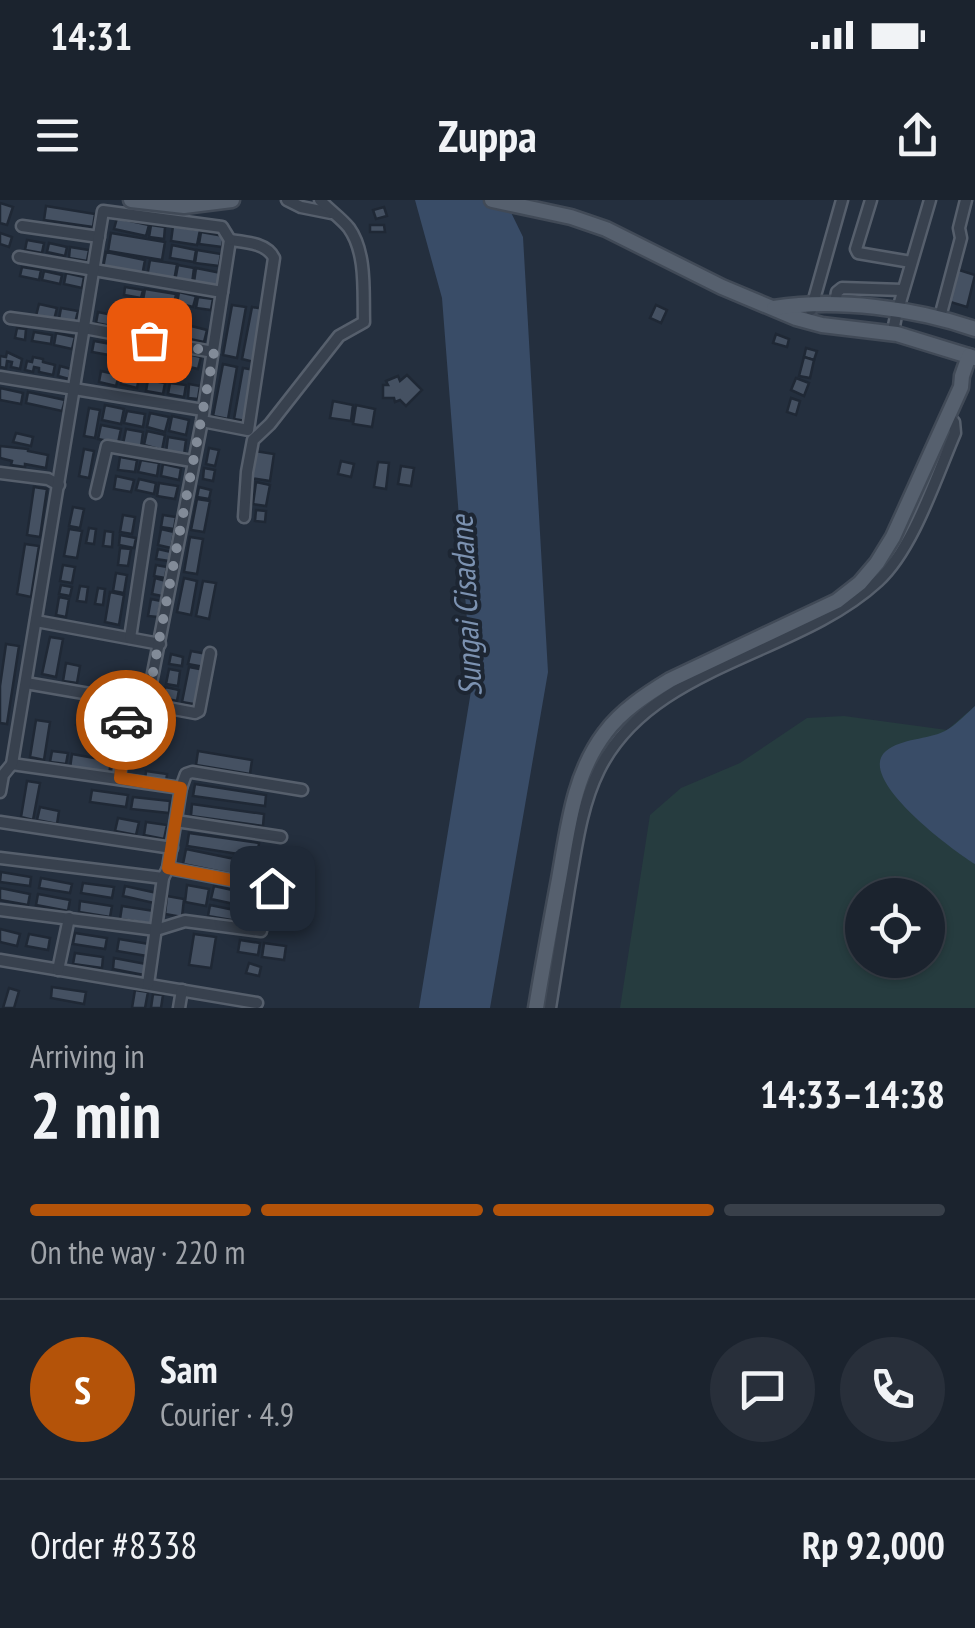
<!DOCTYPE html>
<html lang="en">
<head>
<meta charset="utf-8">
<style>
  :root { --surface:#1b232e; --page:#282f3a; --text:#f1f3f6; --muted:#a0a4aa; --line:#39404a; --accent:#b45309 }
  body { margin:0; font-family:"PT Sans Narrow",sans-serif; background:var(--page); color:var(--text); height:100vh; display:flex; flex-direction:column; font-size:38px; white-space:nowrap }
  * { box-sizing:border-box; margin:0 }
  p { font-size:32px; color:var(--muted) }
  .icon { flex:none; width:55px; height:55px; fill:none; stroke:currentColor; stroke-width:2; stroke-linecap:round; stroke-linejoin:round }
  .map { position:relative; height:808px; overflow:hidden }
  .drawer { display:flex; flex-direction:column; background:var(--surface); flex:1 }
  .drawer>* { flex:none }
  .controls { position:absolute; left:845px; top:678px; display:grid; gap:20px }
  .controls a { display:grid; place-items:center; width:100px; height:100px; border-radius:50%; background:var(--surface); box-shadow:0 2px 8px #0004,0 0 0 2px var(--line); font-size:50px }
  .pin { position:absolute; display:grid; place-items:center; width:85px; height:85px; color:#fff; margin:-42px; border-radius:20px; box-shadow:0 5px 15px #0006 }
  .courier { position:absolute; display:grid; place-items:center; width:100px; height:100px; margin:-50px; border:8px solid #b45309; border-radius:50%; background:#fff; color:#222; box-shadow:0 2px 12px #0007 }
  .overview em { font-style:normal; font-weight:800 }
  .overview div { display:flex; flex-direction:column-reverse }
  .overview { display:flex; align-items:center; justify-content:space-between; height:170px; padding:0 30px }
  h1 { font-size:65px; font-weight:800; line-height:75px }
  .bar { display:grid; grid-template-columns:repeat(4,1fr); gap:15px 10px; align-content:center; height:120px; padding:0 30px }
  .bar i { height:12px; border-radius:8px; background:var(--line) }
  .bar .on { background:var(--accent) }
  .bar p { grid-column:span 4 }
  .line { display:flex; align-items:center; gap:25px; padding:0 30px; border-top:2px solid var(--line) }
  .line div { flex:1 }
  .round { display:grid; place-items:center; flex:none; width:105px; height:105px; border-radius:52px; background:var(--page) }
  .status { display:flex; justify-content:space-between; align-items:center; height:70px; padding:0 50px; background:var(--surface); direction:ltr }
  .status svg { height:28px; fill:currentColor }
  header { display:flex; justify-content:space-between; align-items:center; height:130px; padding:0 30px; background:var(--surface); font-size:45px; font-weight:800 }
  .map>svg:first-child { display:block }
</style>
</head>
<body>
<div class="status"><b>14:31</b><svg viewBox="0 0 49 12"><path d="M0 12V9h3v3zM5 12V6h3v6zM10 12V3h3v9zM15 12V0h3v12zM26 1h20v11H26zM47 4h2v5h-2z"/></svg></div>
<header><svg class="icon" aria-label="menu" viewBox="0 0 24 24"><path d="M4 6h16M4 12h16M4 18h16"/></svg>Zuppa<svg class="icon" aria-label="share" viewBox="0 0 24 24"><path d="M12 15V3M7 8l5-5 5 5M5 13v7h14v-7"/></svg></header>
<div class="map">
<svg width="975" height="808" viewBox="0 0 975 808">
  <rect width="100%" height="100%" fill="#242f3e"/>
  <path fill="#263c3f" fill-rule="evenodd" d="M975,506V808H620L650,615L681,588L740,563L807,518L844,516L947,530ZM862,695H928V760H862Z"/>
  <g fill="#394c67">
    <polygon points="415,0 505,0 523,37 548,472 490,808 419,808 472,485 442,98"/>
    <path d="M975,506V664C955,652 854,578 886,551C902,538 927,540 945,531C956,525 966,514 975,506Z"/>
  </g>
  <g fill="#455162" stroke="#1f2835" stroke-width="2.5">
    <polygon points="0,3 13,7 7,25 0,23"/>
    <polygon points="46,6 95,14 93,27 44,20"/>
    <polygon points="384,7 387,16 376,19 373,10"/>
    <polygon points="117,18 149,25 146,36 114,29"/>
    <polygon points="151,25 165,27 164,39 149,37"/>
    <polygon points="370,25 384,25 385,32 370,32"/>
    <polygon points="173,26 200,30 197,45 171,41"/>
    <polygon points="201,32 224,36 222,47 199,44"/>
    <polygon points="0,33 12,37 9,47 0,44"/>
    <polygon points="111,33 165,42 162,60 108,51"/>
    <polygon points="27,40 44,43 42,53 25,50"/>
    <polygon points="49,43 67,47 65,56 47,52"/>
    <polygon points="172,45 196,50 194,62 170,58"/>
    <polygon points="70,47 89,50 87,61 69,58"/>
    <polygon points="197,50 221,54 219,66 195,63"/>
    <polygon points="106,52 145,60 142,76 103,68"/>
    <polygon points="150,60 177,64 174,81 147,77"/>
    <polygon points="178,65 194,68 192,84 175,81"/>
    <polygon points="22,67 41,70 39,80 20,76"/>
    <polygon points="196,68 221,73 218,86 194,82"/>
    <polygon points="956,69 975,75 967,107 947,101"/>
    <polygon points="44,71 62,75 60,84 42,80"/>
    <polygon points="66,73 84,77 82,88 64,84"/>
    <polygon points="125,87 143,90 141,98 124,95"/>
    <polygon points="145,89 176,94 174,105 143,100"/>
    <polygon points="179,92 196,96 193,107 177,103"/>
    <polygon points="198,97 213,99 211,110 196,108"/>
    <polygon points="39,104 57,108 54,120 36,116"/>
    <polygon points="232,105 246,107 237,158 223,155"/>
    <polygon points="656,105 667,110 661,123 650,118"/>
    <polygon points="252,107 264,109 254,162 242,159"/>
    <polygon points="61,108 78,111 75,123 59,119"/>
    <polygon points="98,112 117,116 116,127 96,123"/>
    <polygon points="122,116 138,119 136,130 119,127"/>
    <polygon points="142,119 161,123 158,135 139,131"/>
    <polygon points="166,123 184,126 182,138 164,135"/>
    <polygon points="187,125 207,130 204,142 185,138"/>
    <polygon points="17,128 26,129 25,140 15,138"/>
    <polygon points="34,132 52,135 51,144 32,141"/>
    <polygon points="56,133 75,137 72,149 54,145"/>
    <polygon points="776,134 789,139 787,147 773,143"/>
    <polygon points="94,141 111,144 109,155 92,152"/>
    <polygon points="115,144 134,148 131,159 113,155"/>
    <polygon points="136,148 156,152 154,164 134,160"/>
    <polygon points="806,148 817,151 814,160 804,157"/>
    <polygon points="7,152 22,159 20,169 11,167 12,162 7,161 6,168 0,167 0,156 6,157"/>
    <polygon points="160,152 179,155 177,167 158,164"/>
    <polygon points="183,153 201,157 198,169 181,165"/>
    <polygon points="33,157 43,159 43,162 55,165 53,175 39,172 39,168 34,167 33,172 25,170 27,161 32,162"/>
    <polygon points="804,157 814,160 810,178 799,176"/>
    <polygon points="223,164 237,167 228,219 213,216"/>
    <polygon points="60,166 71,169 69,179 58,176"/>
    <polygon points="243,168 255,170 246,221 234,219"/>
    <polygon points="101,171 119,175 116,186 99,182"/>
    <polygon points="123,174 139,178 137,188 121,184"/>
    <polygon points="407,175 422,190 406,206 400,200 395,202 394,198 383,198 383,185 388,185 386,181 398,176 400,181"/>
    <polygon points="796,178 809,183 804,196 791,190"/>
    <polygon points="148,180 165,183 163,194 146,191"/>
    <polygon points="170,183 186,185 184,197 168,194"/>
    <polygon points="189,184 200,186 198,199 188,198"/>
    <polygon points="0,188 23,193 21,204 0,200"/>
    <polygon points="28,192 65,200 62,211 26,203"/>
    <polygon points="791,198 800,201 796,215 787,212"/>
    <polygon points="333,201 353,205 351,221 330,218"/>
    <polygon points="105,205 124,209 121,224 102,220"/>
    <polygon points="356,205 375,209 372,227 353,224"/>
    <polygon points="89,208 100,210 95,238 84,236"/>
    <polygon points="127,211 145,214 143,227 124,223"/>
    <polygon points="150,213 169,217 165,232 147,227"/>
    <polygon points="172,216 189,220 186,235 169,231"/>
    <polygon points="101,225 121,229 118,243 98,239"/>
    <polygon points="126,229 143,232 141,247 123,244"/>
    <polygon points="147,231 165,235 162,250 144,245"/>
    <polygon points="16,233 33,237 31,246 13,242"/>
    <polygon points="168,237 186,240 184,255 166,252"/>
    <polygon points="0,246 28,249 28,251 48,255 46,268 25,264 25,267 11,265 12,261 0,258"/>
    <polygon points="209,248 219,250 215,266 206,264"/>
    <polygon points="84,249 94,251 89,278 79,276"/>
    <polygon points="255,251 274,254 270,281 250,278"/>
    <polygon points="120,257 137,260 135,272 118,270"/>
    <polygon points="141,260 159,263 157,276 138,272"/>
    <polygon points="341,261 354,264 351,277 338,274"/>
    <polygon points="378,262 389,263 386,289 374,287"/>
    <polygon points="163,264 181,268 179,280 161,276"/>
    <polygon points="401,266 414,268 411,286 398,284"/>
    <polygon points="204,268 215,270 213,281 203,279"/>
    <polygon points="116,276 134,280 131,292 114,289"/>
    <polygon points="139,279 156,283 154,294 136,290"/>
    <polygon points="256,282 270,285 266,306 253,304"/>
    <polygon points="159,283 178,286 175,299 157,296"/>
    <polygon points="34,287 47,289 40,337 27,335"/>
    <polygon points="199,287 211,290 209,299 197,297"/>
    <polygon points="197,299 210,301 204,332 191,330"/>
    <polygon points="73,307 84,309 80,328 69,326"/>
    <polygon points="256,310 266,311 265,322 255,321"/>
    <polygon points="123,315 135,317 132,334 120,332"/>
    <polygon points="163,315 176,317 174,329 161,327"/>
    <polygon points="89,328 96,329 94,344 86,343"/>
    <polygon points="69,329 82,331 77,358 64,356"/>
    <polygon points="161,329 174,332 171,348 158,345"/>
    <polygon points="105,331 113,332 112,347 103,346"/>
    <polygon points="120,335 136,338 134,348 119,345"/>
    <polygon points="190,337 203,339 197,374 184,372"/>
    <polygon points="25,344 39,346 31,397 17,394"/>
    <polygon points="120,348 131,349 128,366 118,365"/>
    <polygon points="158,349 171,352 169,361 156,359"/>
    <polygon points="63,365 75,367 72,383 60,381"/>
    <polygon points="156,365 167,367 165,378 154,376"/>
    <polygon points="116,373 127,375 124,393 113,391"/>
    <polygon points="155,378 166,381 162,396 152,394"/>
    <polygon points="184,378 197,381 191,415 177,412"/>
    <polygon points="203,381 216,383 209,419 196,416"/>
    <polygon points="61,385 72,387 70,396 59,394"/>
    <polygon points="80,386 88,387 86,402 77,401"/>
    <polygon points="98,388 105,389 103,405 95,404"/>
    <polygon points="110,392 124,395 119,425 105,422"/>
    <polygon points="59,397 69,399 66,417 56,415"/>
    <polygon points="151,399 161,401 158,417 148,416"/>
    <polygon points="50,437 63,439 56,477 42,474"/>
    <polygon points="6,444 19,446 7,524 0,523 0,486"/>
    <polygon points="191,451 207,454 204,467 188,464"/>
    <polygon points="171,454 183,457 182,466 169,464"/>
    <polygon points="66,463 80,466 77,483 63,481"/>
    <polygon points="189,467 205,470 199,505 182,502"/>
    <polygon points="169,469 180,471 178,486 166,484"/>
    <polygon points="165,487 179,490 177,501 163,498"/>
    <polygon points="96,505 118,527 98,546 76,525"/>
    <polygon points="36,520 50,522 44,560 30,557"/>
    <polygon points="52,551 68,553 66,564 50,562"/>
    <polygon points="198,551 252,560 250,574 196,565"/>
    <polygon points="72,554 111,561 109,575 70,568"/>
    <polygon points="146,571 167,574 166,583 145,580"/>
    <polygon points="27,581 40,583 33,620 21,617"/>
    <polygon points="195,584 266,595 265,606 193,596"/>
    <polygon points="92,590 128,595 126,607 90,602"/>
    <polygon points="133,597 170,601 169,613 131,609"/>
    <polygon points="192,604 264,614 263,626 191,616"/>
    <polygon points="40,607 59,611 57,624 37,620"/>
    <polygon points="118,618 139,622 136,635 115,631"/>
    <polygon points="146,622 167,625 164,639 144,635"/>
    <polygon points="189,633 259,643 257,657 187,646"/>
    <polygon points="186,649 254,663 251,678 183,664"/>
    <polygon points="1,672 31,677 30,686 0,682"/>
    <polygon points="41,678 72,684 70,693 39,688"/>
    <polygon points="83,683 114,687 112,698 81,693"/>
    <polygon points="187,685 209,689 206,706 185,702"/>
    <polygon points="125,686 157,693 154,703 123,696"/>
    <polygon points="214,686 251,694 248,707 211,699"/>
    <polygon points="0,688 30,694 28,705 0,700"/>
    <polygon points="38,694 70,700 68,711 36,705"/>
    <polygon points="167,696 184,699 182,717 165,714"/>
    <polygon points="80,701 112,706 110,717 79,712"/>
    <polygon points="210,705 239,711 237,721 208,716"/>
    <polygon points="122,706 154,711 152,724 120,719"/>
    <polygon points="0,729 20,734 17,746 0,742"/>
    <polygon points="75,733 107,738 105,749 73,744"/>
    <polygon points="29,734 50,738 48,750 26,746"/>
    <polygon points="194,734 216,737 211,768 189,765"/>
    <polygon points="119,739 149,744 147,756 117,751"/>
    <polygon points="240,740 260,743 258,755 238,752"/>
    <polygon points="264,743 286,746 284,760 262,757"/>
    <polygon points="75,753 103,757 102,768 73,764"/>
    <polygon points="114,758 146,764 144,775 113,769"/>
    <polygon points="249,763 261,767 259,776 246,773"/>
    <polygon points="52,787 86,792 84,804 51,798"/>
    <polygon points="9,788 19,791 14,808 3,808"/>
    <polygon points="135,790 148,792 145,808 132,808"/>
    <polygon points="153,794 163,795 161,808 151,808"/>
  </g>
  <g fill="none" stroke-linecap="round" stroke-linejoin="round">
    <defs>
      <g id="minor">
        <polyline points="287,0 301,7 331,13"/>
        <polyline points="871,0 856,49 858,53 911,62"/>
        <polyline points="22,26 99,37"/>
        <polyline points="19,57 222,92"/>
        <polyline points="835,103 837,92 842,88 902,90"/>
        <polyline points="811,110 842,0"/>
        <polyline points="940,117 961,38 959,28 966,0"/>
        <polyline points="10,118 84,128 213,152"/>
        <polyline points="897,134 894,126 896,116 930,0"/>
        <polyline points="0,177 203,210"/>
        <polyline points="0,273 48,279 59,285"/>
        <polyline points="96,293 107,246 192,261"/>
        <path d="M244,317L247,272L253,240L270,224L339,136L364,122C363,93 367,53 349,28C341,18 329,10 320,0"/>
        <polyline points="36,421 160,444"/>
        <polyline points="130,438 150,305"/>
        <path d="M26,483L147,504L202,221L230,40C245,42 267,43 274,58L248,230L202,221"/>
        <polyline points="147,504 195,513 199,511 210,453"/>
        <polyline points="12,564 181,588"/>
        <polyline points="119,578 129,501"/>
        <polyline points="0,592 3,575 12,564 103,11 222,27 230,40"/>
        <polyline points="176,621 281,637"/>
        <polyline points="0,622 172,648"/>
        <polyline points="0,658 163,678"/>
        <polyline points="168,668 272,688"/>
        <polyline points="0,710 156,730 185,721 261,731"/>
        <polyline points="0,760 257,803"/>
        <polyline points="58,770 69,718"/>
        <polyline points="148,784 163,678 168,668 181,588 186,574 192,572 302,590"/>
        <polyline points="179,808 182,790"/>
        <path d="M550,808C556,768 563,728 569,688C576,648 581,606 599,570C651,464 797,456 878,381C913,349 936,277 955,233L954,222L948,216"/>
      </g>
      <g id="major">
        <polyline points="131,0 184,6 232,0"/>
        <polyline points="492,0 571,17 606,29 722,87 796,118 822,125 897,134 975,158"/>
        <path d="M774,108C836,98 915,108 975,129"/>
        <path d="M536,808C543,765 551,722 559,679C568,629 573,575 605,533C621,511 647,494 670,480L837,401L860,383L877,363L893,337L961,187L962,176L969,156"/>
      </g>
    </defs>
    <use href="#minor" stroke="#565f6c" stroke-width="15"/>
    <use href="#major" stroke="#414a57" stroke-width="19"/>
    <use href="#minor" stroke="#38414e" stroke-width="10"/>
    <use href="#major" stroke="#56606e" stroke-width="14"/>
  </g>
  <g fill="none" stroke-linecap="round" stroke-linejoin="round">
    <polyline stroke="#828b98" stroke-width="10" stroke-dasharray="0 18" points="126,520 128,500 147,504 214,152 149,140"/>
    <polyline stroke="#b45309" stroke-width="12" points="126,520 120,578 181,588 168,668 272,688"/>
  </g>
  <g text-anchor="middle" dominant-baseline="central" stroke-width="8" stroke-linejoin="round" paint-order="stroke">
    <g font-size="32" font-style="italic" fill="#7c92b1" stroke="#1d2633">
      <text transform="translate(465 406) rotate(-93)">Sungai Cisadane</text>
    </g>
  </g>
</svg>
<div class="controls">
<a><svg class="icon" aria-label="locate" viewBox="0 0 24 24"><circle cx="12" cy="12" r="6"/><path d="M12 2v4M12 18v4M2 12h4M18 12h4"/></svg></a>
</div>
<div class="pin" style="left:149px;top:140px;background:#ea580c"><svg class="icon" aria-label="bag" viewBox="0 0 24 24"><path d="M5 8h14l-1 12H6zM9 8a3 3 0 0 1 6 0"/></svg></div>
<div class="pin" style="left:272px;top:688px;background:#1f2937"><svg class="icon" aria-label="home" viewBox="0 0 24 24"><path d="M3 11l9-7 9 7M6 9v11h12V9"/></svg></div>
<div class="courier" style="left:126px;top:520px"><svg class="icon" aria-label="car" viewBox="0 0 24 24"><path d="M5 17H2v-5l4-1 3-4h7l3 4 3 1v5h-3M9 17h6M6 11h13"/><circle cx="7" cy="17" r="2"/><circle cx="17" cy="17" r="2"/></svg></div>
</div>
<section class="drawer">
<div class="overview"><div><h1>2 min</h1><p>Arriving in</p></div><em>14:33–14:38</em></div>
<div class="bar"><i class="on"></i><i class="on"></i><i class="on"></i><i></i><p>On the way · 220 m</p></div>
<div class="line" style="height:180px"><b class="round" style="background:var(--accent);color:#fff">S</b><div><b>Sam</b><p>Courier · 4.9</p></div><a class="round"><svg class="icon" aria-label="chat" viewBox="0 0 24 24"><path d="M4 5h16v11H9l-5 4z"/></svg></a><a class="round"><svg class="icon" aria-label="phone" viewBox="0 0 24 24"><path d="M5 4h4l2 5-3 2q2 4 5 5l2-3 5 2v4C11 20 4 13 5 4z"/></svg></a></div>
<div class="line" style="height:130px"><div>Order #8338</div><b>Rp 92,000</b></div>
</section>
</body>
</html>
